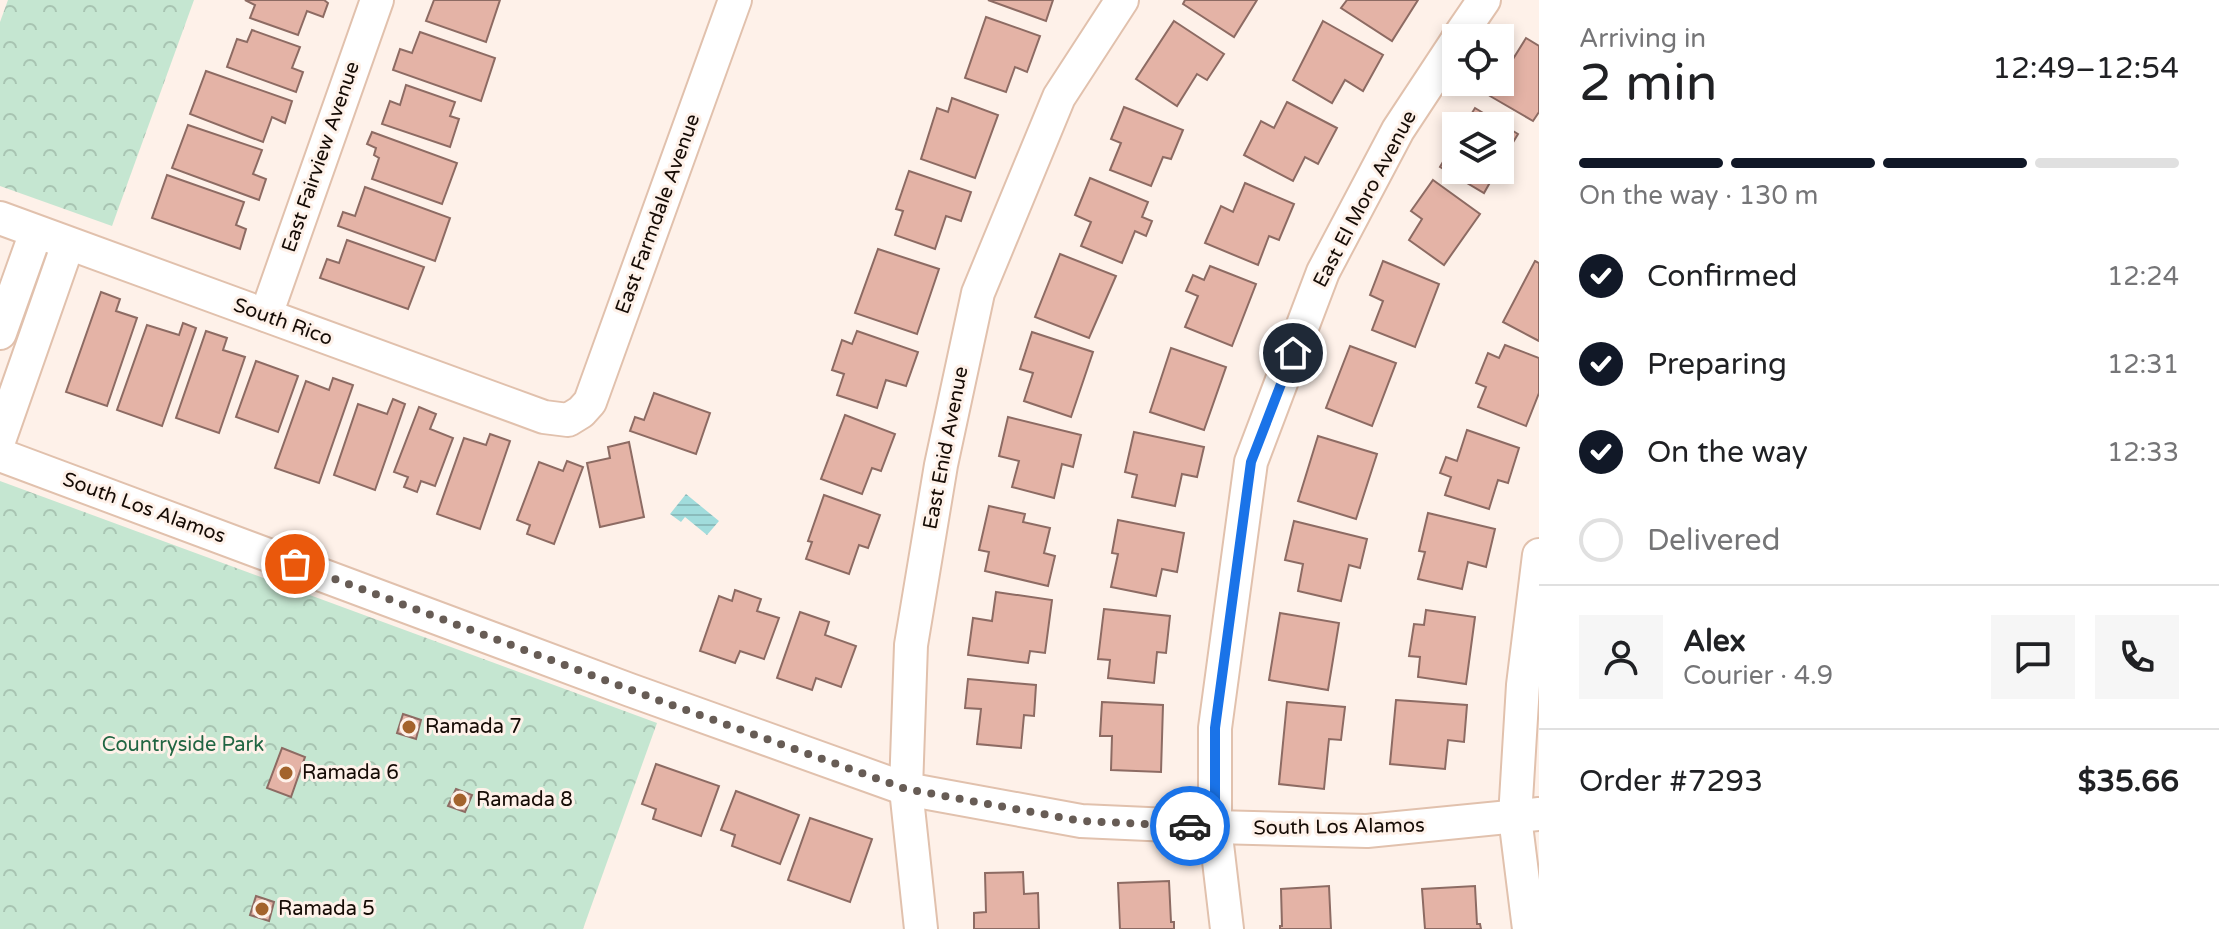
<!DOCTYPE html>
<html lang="en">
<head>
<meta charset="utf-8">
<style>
  :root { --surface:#fff; --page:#f6f6f6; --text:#202124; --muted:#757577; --line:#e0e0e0; --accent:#111827 }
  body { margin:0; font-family:"Varela Round",sans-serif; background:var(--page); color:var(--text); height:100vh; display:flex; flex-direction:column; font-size:30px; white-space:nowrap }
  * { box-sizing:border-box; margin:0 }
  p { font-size:26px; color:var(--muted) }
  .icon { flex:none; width:44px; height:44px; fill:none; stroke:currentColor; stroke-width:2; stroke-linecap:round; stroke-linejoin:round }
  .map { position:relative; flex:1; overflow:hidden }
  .drawer { display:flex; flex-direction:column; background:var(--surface); width:680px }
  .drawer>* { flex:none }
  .fabs { position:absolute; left:1442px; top:24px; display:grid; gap:16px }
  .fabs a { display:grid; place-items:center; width:72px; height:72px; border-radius:0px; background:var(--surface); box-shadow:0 4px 12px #0003; font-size:40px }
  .pin { position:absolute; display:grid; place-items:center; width:68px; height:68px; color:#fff; margin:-34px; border:4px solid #fff; border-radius:50%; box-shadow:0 2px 8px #0007 }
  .courier { position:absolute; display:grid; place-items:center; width:80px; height:80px; margin:-40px; border:6px solid #1a73e8; border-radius:50%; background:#fff; color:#222; box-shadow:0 2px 10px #0007 }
  .head em { font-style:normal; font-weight:600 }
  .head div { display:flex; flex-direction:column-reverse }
  .head { display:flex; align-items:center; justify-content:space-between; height:136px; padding:0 40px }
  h1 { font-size:52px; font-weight:600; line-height:60px }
  .bar { display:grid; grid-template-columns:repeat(4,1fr); gap:12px 8px; align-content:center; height:96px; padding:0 40px }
  .bar i { height:10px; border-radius:6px; background:var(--line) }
  .bar .selected { background:var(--accent) }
  .bar p { grid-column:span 4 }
  .line { display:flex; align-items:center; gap:20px; padding:0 40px; border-top:2px solid var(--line) }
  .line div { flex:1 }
  .round { display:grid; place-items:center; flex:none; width:84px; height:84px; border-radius:0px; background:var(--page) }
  ol { padding:0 40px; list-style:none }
  li { display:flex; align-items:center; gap:24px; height:88px }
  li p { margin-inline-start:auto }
  li .icon { padding:8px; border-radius:50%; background:var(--accent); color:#fff; stroke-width:4 }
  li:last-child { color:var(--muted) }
  li i { width:44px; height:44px; border:4px solid var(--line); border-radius:50% }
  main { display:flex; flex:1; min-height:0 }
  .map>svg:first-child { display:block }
</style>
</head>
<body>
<main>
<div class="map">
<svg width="1539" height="929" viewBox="0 0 1539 929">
  <defs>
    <pattern id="forest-crowns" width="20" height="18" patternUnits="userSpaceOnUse" patternTransform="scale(2)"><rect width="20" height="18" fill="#c5e6d1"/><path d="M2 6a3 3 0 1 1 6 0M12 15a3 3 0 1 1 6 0" fill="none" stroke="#a8c4b2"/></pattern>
    <pattern id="water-rules" width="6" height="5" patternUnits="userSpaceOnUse" patternTransform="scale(2)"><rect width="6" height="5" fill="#a1dcdc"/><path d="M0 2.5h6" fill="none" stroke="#8abbbb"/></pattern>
  </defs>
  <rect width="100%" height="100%" fill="#fef1e9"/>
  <g fill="url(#forest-crowns)">
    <polygon points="8,0 194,0 112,226 0,186 0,22"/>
    <polygon points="0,481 657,723 583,929 0,929"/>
  </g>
  <polygon fill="url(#water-rules)" points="686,494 719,521 707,535 685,517 681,522 670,514"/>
  <g fill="#e4b3a6" stroke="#8d6b63" stroke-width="2">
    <polygon points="245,0 324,0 328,3 323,17 307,11 298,35 250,18 255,5"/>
    <polygon points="434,0 500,0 486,42 426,21"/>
    <polygon points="988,0 1053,0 1046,21"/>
    <polygon points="1185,0 1257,0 1234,37 1183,4"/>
    <polygon points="1347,0 1418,0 1392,41 1341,8"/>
    <polygon points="986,17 1040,36 1027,72 1015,67 1006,92 965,78"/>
    <polygon points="1174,21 1224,54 1207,80 1197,74 1177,106 1136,79"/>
    <polygon points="1323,21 1383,55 1363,91 1345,80 1332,103 1293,80"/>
    <polygon points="252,30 300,47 292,68 303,72 296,92 227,67 237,39 247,42"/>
    <polygon points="420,32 495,58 481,101 393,70 400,49 412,53"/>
    <polygon points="1526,38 1539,46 1539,112 1533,121 1490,96"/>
    <polygon points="206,71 292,101 285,123 272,117 263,142 190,114"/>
    <polygon points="406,85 455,102 450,116 459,119 450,147 382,124 390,101 400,105"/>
    <polygon points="952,98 998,115 975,178 921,159 937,108 948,112"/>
    <polygon points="1287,102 1337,128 1318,164 1305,157 1293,181 1244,155 1261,121 1274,128"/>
    <polygon points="1124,107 1183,130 1171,159 1163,157 1151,186 1110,170 1121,143 1111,139"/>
    <polygon points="1475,108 1518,134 1500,164 1500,126 1464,126"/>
    <polygon points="188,125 262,150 253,174 266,179 259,200 172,168"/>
    <polygon points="372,132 457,163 442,204 372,179 379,158 374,155 376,148 367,144"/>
    <polygon points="1456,140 1456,170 1497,170 1484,193 1440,167"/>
    <polygon points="909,171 971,192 961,221 946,216 935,249 895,235 903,211 896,209"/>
    <polygon points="167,175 244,202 236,225 246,229 240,249 152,218"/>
    <polygon points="1090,178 1148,202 1142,217 1152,221 1146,236 1135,231 1122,263 1081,246 1091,222 1075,215"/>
    <polygon points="1433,180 1480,214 1444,265 1409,240 1422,219 1411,211"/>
    <polygon points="1245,183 1294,204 1279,240 1269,236 1258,265 1205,243 1221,206 1233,212"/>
    <polygon points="365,187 450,218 435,261 338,226 343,212 355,216"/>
    <polygon points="347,240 424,267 408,309 320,278 327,259 339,263"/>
    <polygon points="878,249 939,269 917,334 855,313"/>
    <polygon points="1060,254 1116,276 1089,338 1035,317"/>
    <polygon points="1383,261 1439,284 1415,347 1372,330 1383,301 1370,295"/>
    <polygon points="1535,261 1539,263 1539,341 1503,322"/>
    <polygon points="1210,266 1256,284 1232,346 1185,327 1198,296 1186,291 1193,275 1204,280"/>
    <polygon points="101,292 120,299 116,311 137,318 107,406 66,392"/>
    <polygon points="183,323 196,328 162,426 117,410 147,325 179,335"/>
    <polygon points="206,331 227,338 223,350 245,357 219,433 176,418"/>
    <polygon points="857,331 918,352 906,386 886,380 877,408 837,395 844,374 832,370 842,340 852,344"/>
    <polygon points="1032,332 1093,352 1071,417 1024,401 1033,373 1020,369"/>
    <polygon points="1505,345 1539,358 1539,393 1526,426 1478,407 1486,387 1476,383 1488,353 1499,358"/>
    <polygon points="1350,346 1396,363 1372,426 1326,408"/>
    <polygon points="1171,348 1226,367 1204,430 1150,412"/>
    <polygon points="256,361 298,376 278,432 236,417"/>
    <polygon points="333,378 353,385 319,483 275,468 306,381 329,390"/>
    <polygon points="654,393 710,413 696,454 630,431 635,417 644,420"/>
    <polygon points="393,399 405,404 375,490 334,475 358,404 387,414"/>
    <polygon points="419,407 436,414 430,429 453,438 435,486 421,481 417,492 404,487 408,477 394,472"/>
    <polygon points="845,415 895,434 881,471 872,468 862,494 821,479"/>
    <polygon points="1008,417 1081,435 1073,467 1062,464 1054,498 1012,487 1019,461 999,456"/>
    <polygon points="1467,430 1519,448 1508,483 1498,480 1489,509 1445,495 1451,477 1440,473 1446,457 1457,461"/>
    <polygon points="1134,432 1204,447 1197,477 1182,474 1175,506 1132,497 1137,475 1125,472"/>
    <polygon points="490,434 510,441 480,529 437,514 464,438 486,445"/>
    <polygon points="1318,436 1377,454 1356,519 1298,501"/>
    <polygon points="629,442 644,517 600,527 587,463 610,458 608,447"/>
    <polygon points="567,461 583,467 554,544 527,534 530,525 517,520 539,462 563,471"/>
    <polygon points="824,495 880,515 868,548 859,545 849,574 806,559 812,542 808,541"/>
    <polygon points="989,506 1025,514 1023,522 1050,528 1044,553 1055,556 1048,586 985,571 989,552 979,550"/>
    <polygon points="1428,513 1495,529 1486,567 1468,562 1462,589 1418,579 1425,552 1419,551"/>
    <polygon points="1118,520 1184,533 1177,572 1162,569 1156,596 1111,587 1118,554 1112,553"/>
    <polygon points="1294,521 1367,539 1360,568 1349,565 1341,601 1298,591 1303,564 1285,560"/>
    <polygon points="735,590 761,599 757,611 779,618 764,659 740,651 735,663 700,651 719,596 732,601"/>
    <polygon points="996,592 1052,600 1045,653 1030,651 1028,663 968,655 973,618 992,621"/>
    <polygon points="1104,609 1170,616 1166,653 1157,652 1154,683 1108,678 1110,660 1098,659"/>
    <polygon points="1426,610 1475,617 1466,684 1418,677 1420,657 1409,656 1414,624 1424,625"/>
    <polygon points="800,612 829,622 825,635 856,646 841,687 816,678 812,690 777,678"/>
    <polygon points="1280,613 1339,623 1328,690 1269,680"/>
    <polygon points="968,679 1036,685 1034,716 1024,715 1021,748 977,744 981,709 965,708"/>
    <polygon points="1396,700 1467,705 1464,742 1448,740 1445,769 1390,764"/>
    <polygon points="1102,702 1163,705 1161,772 1111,770 1112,736 1100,736"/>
    <polygon points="1287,702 1345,707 1341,740 1329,739 1324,789 1279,784"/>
    <polygon points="403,714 421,720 416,739 397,733"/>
    <polygon points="282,748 305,757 291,797 267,788"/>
    <polygon points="656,764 719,786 701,836 653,819 656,809 642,804"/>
    <polygon points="456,789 472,795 465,812 448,806"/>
    <polygon points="736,791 799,815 780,864 732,846 735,835 721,830"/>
    <polygon points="810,818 872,839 850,902 788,880"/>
    <polygon points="1023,872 1024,894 1038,893 1039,929 974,929 974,913 986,912 985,873"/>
    <polygon points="1169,881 1171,922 1174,922 1174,929 1120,929 1118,883"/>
    <polygon points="1329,886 1331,929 1280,929 1280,926 1282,926 1281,889"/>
    <polygon points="1475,886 1477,924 1480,924 1481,929 1425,929 1422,889"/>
    <polygon points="256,896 274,902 269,921 250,915"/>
  </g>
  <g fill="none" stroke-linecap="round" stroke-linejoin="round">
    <defs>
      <g id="minor">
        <polyline points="1458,38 1484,0"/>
        <polyline points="0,218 544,417 568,420 581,412 590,402 735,0"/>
        <polyline points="266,315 377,0"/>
        <polyline points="0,333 36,232"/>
        <polyline points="0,438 68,244"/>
        <polyline points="0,455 630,690 906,789 1081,821 1215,827 1367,831 1539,814"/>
        <polyline points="921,929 906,789 911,645 941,465 978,293 1059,97 1122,0"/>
        <polyline points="1227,929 1215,827 1215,728 1251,462 1323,272 1398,130 1456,42"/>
        <polyline points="1529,929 1515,817 1523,685 1539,555"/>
      </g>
    </defs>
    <use href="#minor" stroke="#e1c1ad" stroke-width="36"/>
    <use href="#minor" stroke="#fff" stroke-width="32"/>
  </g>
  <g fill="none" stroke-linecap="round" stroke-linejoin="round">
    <polyline stroke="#675c55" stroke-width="8" stroke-dasharray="0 14.4" points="295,564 658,700 906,789 1081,821 1190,826"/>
    <polyline stroke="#1a73e8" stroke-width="10" points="1190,826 1215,827 1215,728 1251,462 1293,353"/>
  </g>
  <g fill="#a3632c" stroke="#fef1e9" stroke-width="3">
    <circle cx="409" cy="727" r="8"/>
    <circle cx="286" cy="773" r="8"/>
    <circle cx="460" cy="800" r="8"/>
    <circle cx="262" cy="909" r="8"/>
  </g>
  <g text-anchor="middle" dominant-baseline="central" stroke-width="6" stroke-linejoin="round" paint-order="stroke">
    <g font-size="20" fill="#150b05" stroke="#fef1e9">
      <text transform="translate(321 157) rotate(-71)">East Fairview Avenue</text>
      <text transform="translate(1365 199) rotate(-62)">East El Moro Avenue</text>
      <text transform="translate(658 214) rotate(-70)">East Farmdale Avenue</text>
      <text transform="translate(283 322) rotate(20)">South Rico</text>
      <text transform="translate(946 448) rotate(-79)">East Enid Avenue</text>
      <text transform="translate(144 508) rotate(20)">South Los Alamos</text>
      <text transform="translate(1339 827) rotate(-1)">South Los Alamos</text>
    </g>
    <g font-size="20" fill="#150b05" stroke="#fef1e9" text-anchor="start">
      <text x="425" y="727">Ramada 7</text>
      <text x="302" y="773">Ramada 6</text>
      <text x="476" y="800">Ramada 8</text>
      <text x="278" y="909">Ramada 5</text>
    </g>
    <g font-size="20" fill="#206542" stroke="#fef1e9">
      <text x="183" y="745">Countryside Park</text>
    </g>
  </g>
</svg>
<div class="fabs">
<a><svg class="icon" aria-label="locate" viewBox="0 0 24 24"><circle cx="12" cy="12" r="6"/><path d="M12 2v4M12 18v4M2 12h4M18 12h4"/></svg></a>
<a><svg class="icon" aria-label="layers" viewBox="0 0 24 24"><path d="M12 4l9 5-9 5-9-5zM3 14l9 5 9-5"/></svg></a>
</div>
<div class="pin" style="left:295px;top:564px;background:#ea580c"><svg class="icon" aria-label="bag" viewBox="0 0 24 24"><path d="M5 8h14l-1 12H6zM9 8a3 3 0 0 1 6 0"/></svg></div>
<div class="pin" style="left:1293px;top:353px;background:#1f2937"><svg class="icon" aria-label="home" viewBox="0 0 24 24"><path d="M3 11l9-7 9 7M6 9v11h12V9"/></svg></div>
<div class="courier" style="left:1190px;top:826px"><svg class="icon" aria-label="car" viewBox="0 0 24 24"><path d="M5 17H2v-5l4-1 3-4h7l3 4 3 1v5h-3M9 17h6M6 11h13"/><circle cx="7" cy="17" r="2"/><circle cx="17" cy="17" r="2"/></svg></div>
</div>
<section class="drawer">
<div class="head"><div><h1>2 min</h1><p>Arriving in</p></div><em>12:49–12:54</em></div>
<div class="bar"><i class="selected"></i><i class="selected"></i><i class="selected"></i><i></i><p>On the way · 130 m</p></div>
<ol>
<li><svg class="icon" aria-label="check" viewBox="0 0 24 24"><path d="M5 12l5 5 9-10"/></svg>Confirmed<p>12:24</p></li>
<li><svg class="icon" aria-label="check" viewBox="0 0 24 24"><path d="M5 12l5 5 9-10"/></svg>Preparing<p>12:31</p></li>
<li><svg class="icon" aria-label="check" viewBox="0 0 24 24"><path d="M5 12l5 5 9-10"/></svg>On the way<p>12:33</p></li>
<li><i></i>Delivered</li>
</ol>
<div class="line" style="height:144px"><a class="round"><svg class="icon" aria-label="person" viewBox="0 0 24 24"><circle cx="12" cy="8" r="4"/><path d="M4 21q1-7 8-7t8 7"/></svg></a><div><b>Alex</b><p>Courier · 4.9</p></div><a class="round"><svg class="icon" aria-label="chat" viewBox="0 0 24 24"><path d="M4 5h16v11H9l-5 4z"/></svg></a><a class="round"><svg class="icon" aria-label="phone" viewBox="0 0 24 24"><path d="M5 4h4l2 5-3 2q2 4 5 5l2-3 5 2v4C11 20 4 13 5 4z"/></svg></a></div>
<div class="line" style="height:104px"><div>Order #7293</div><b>$35.66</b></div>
</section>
</main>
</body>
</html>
